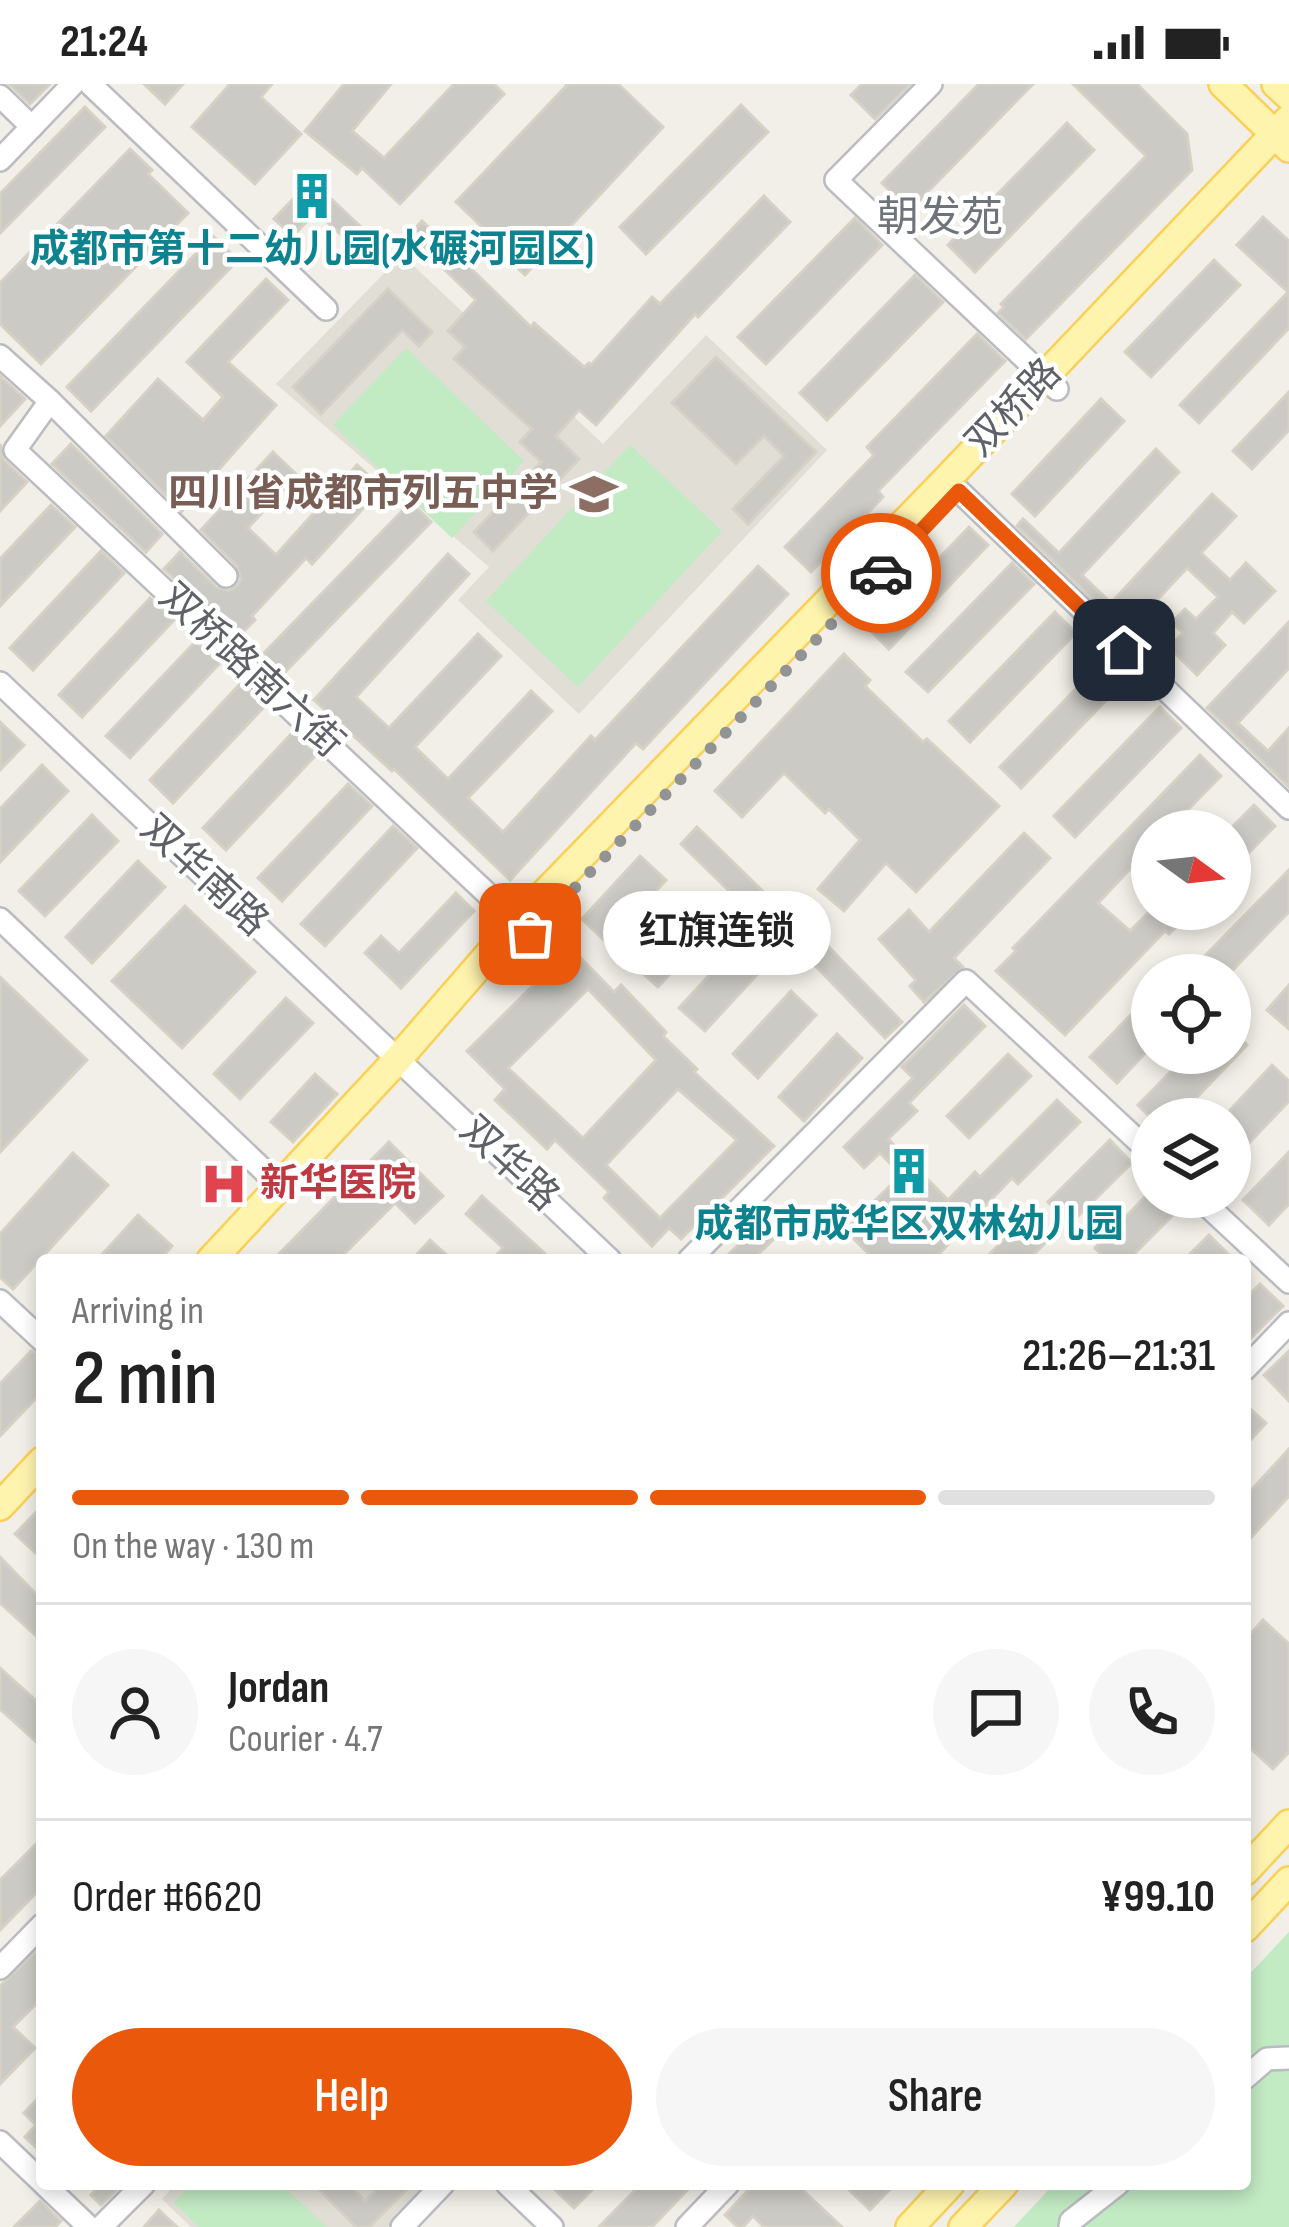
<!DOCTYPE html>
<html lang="en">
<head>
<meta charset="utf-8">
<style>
  :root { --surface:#fff; --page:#f6f6f6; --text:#222; --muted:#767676; --line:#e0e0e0; --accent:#ea580c }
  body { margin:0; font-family:"Sofia Sans Condensed","Noto Sans SC",sans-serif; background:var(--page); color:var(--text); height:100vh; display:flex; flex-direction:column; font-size:45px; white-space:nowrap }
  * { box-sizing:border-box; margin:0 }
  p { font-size:39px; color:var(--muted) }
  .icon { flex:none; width:66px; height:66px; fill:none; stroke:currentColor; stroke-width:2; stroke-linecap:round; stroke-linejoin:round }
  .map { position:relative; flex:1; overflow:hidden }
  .side { position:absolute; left:36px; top:1170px; width:1215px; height:936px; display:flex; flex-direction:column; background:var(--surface); border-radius:12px; box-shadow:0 6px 18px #0003 }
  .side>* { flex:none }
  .needle { width:78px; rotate:105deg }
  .tools { position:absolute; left:1131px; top:726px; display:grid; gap:24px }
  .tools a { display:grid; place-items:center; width:120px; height:120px; border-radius:50%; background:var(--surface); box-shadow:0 6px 18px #0003; font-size:60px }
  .pin { position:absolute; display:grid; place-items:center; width:102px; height:102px; color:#fff; margin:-51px; border-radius:24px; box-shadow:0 6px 18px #0006 }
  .courier { position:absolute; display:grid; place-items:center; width:120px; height:120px; margin:-60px; border:9px solid #ea580c; border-radius:50%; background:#fff; color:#222; box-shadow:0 3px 15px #0007 }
  .bubble { position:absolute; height:84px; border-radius:42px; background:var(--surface); box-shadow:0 6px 18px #0003; font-size:39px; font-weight:600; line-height:84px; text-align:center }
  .head em { font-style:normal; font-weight:600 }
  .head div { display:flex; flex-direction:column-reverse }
  .head { display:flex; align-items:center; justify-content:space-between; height:204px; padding:0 36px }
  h1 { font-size:78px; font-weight:600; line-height:90px }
  .bar { display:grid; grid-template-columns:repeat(4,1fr); gap:18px 12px; align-content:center; height:144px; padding:0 36px }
  .bar i { height:15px; border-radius:9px; background:var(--line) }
  .bar .active { background:var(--accent) }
  .bar p { grid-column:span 4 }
  .line { display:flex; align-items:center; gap:30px; padding:0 36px; border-top:3px solid var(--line) }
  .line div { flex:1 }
  .round { display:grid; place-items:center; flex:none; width:126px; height:126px; border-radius:63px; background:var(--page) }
  .cta { display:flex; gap:24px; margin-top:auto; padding:24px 36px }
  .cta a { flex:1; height:138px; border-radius:72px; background:var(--accent); color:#fff; font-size:48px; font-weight:600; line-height:138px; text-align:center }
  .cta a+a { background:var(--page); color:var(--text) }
  .status { display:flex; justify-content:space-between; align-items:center; height:84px; padding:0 60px; background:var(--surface); direction:ltr }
  .status svg { height:33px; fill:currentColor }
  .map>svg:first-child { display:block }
</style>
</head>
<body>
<div class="status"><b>21:24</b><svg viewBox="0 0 49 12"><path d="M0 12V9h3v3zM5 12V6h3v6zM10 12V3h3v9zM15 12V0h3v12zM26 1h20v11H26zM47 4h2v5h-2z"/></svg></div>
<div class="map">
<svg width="1289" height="2143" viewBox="0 0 1289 2143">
  <rect width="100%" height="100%" fill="#f1efe7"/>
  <g fill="#e1ded5">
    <polygon points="402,171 603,360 706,251 827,366 579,630 458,516 489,483 276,300"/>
    <polygon points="176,2100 429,2100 388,2143 191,2143 162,2115"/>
  </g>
  <g fill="#c2eac3">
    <polygon points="406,264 524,377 452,454 333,341"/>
    <polygon points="630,361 722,447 578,603 486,517"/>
    <polygon points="1289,1848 1289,2143 1014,2143 1054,2100 1245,2100 1245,1895"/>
    <polygon points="191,2100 281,2100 327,2143 199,2143 174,2119"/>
  </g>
  <g fill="#cccac4" stroke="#d6d1c4" stroke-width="3" fill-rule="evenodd">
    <polygon points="9,0 50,0 30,20"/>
    <polygon points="144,0 183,0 165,20"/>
    <polygon points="230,0 272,0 261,13 301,50 255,100 192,43"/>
    <polygon points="344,0 391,0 352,47 384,74 454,0 494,0 504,10 400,120 362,84 357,90 305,47"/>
    <polygon points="568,0 618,0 663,43 525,191 498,166 502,162 456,118"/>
    <polygon points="862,0 910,0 875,35 851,11"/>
    <polygon points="979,0 1033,0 910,126 882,99"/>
    <polygon points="1073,0 1137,0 1187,50 1192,86 1026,255 998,229 1004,223 1001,220 1146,72"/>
    <polygon points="741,21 768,48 646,170 620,143"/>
    <polygon points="85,23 105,43 0,149 0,110"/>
    <polygon points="1067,39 1094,66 975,188 948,161"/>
    <polygon points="130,65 152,86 148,90 188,129 41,280 0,240 0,199"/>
    <polygon points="311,96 360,142 347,156 316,128 293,152 274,135"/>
    <polygon points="764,112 790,138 698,233 695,230 596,341 579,326 556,352 579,375 493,467 474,448 541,378 520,358 532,345 454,275 465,263 448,247 476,216 409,151 422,137 531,243 534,239 584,283 589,279 591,281 652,213 660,220"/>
    <polygon points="1263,133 1289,157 1289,244 1199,339 1180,321 1288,208 1237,161"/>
    <polygon points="855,134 882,161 766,280 738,253"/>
    <polygon points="213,152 238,176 91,327 67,303"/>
    <polygon points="1214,176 1240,201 1151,293 1125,268"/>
    <polygon points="915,191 943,218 827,336 800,309"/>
    <polygon points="266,195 288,216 228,278 276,321 182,427 106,352 158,295 203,336 223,313 187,278"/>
    <polygon points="388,205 432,248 419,262 402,246 321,330 293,303"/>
    <polygon points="977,250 1005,277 878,407 883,413 811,488 785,463 874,371 867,363"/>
    <polygon points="716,273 816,368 748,440 733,425 784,372 764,352 736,380 672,319"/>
    <polygon points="0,292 25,315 0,342"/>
    <polygon points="1289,308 1289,346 1252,385 1233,367"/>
    <polygon points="1101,315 1124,337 1035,432 1012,410"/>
    <polygon points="0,360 4,376 27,398 0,427"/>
    <polygon points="71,360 162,450 146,468 52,380"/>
    <polygon points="1156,365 1179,388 1082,491 1111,519 1212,410 1236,432 1201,469 1230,496 1246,479 1275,507 1244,539 1232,528 1213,549 1225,561 1197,591 1169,563 1183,549 1172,538 1185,525 1196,535 1218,513 1187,484 1127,548 1017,442 1023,435 1059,469"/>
    <polygon points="273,368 297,391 248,444 276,471 357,381 382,404 312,480 306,474 252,532 255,536 237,554 164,485 180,468 216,503 229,507 237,502 241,495 237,482 201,446"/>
    <polygon points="411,418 431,438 283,590 263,570"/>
    <polygon points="51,421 75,443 0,522 0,475"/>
    <polygon points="969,443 988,461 889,565 870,546"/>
    <polygon points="101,467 124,489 33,586 10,564"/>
    <polygon points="448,470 469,490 356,613 389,644 478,550 501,572 415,663 448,695 531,607 552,627 468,714 503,748 591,652 595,656 758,482 788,510 643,665 636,659 510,796 394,685 392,687 314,616"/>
    <polygon points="1012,479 1034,500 928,608 906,588"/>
    <polygon points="150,514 174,536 82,633 59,611"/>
    <polygon points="1055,528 1076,549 970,658 949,637"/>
    <polygon points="1289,538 1289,584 1238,639 1268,667 1289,644 1289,703 1207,624"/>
    <polygon points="196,557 220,579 130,674 106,652"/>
    <polygon points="844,570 870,596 865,602 923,658 927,655 999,722 916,808 886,779 844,827 818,805 860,756 829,725 825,729 784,689 742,733 715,707"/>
    <polygon points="1106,574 1127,595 1021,704 1000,683"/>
    <polygon points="241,599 265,622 173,719 150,696"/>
    <polygon points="1160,623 1181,644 1075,753 1054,732"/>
    <polygon points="0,638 24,661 0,686"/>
    <polygon points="293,648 317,670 226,766 203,744"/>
    <polygon points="1200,671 1221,692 1167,747 1152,747 1152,762 1098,819 1130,847 1152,825 1194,825 1169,850 1165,847 1065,951 996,887 1016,867 1013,864"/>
    <polygon points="42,681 68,707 0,778 0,725"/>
    <polygon points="348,700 372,722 282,817 258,794"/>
    <polygon points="1254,721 1275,742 1230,788 1230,745"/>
    <polygon points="92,731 118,757 45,832 19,807"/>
    <polygon points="393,742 417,764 325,862 301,840"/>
    <polygon points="697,743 780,824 764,841 681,760"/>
    <polygon points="1024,749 1050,774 954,874 963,883 924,918 910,902 916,896 879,855 909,826 929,848"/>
    <polygon points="640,772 666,796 607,859 582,835"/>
    <polygon points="138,777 165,803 92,879 66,853"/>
    <polygon points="1289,786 1289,828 1275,842 1228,891 1186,891"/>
    <polygon points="456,809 474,827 401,904 365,869 381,852 399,869"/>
    <polygon points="690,817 716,840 658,903 632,880"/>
    <polygon points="185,822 255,888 182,964 112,897"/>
    <polygon points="821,855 902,938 885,954 805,871"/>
    <polygon points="737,861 763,884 705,947 679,924"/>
    <path d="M571,864L614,908L621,901L666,948L663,952L697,985L694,988L774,1062L681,1155L669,1144L652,1162L604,1114L609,1108L555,1056L547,1065L495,1016L505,1005L467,967ZM588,905L656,976L583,1054L508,984ZM678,1005L737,1056L660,1134L606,1081Z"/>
    <polygon points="0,893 87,976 0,1068"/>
    <polygon points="1289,901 1289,945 1267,926"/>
    <polygon points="791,907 816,931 758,994 733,970"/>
    <polygon points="1152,909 1152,962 1117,999 1090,973"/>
    <polygon points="286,914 313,939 240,1015 214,990"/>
    <polygon points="964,921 985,942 909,1019 917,1027 888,1055 948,1116 975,1088 980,1093 1057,1016 1080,1038 1018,1100 1012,1094 933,1176 875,1176 845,1146 901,1091 880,1069 864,1084 844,1063 913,994 902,983"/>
    <polygon points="1230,944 1247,961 1176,1035 1152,1035 1138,1021 1189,969 1230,969"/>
    <polygon points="837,950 862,974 804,1037 779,1013"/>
    <polygon points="1008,970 1031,992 969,1054 947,1032"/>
    <polygon points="1272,981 1289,997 1289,1017 1230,1079 1230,1026"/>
    <polygon points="315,990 337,1010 293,1058 271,1038"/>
    <polygon points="1110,1056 1132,1079 1070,1140 1048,1118"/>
    <polygon points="389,1058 443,1112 415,1139 395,1119 338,1176 273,1176"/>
    <polygon points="1289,1068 1289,1120 1269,1141 1243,1116"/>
    <polygon points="73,1069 108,1101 13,1205 0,1193 0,1150"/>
    <polygon points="482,1112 552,1176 492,1176 503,1164 466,1130"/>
    <polygon points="1145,1113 1168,1113 1179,1125 1128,1176 1107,1176 1095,1164"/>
    <polygon points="138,1131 172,1162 160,1176 97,1176"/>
    <polygon points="766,1133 781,1148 752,1176 723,1176"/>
    <polygon points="1024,1135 1047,1157 1028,1176 984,1176"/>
    <polygon points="1209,1151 1234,1176 1184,1176"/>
    <polygon points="430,1156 452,1176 412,1176"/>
    <polygon points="1260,1200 1283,1222 1245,1260 1245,1215"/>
    <polygon points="31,1267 42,1271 42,1308 0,1352 0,1300"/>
    <polygon points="1289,1267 1289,1317 1264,1291"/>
    <polygon points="1245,1320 1266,1339 1245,1362"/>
    <polygon points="1289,1365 1289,1412 1245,1460 1245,1413"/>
    <polygon points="42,1422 42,1475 15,1450"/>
    <polygon points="0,1473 42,1516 42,1557 0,1519"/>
    <polygon points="1263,1536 1289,1560 1289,1668 1273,1685 1245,1659 1245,1556"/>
    <polygon points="0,1584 42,1622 42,1663 0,1625"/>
    <polygon points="42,1754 42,1803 0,1846 0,1796"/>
    <polygon points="42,1862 42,1914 13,1943 35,1964 0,2000 0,1902"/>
    <polygon points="42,2010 42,2069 25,2053 36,2041 24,2029"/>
    <polygon points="101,2100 123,2100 101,2121 91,2111"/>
    <polygon points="314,2100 349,2100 365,2117 382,2100 412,2100 369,2143 356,2143"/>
    <polygon points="549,2100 598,2100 574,2124"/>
    <polygon points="641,2100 693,2100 652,2143 599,2143"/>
    <polygon points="754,2100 796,2100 842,2143 764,2143 753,2132 743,2143 738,2143 725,2131"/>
    <polygon points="843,2100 895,2100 870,2126"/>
    <polygon points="40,2117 61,2137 55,2143 14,2143"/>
    <polygon points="159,2126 177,2143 144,2143"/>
  </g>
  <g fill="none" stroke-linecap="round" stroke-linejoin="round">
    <defs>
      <g id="minor">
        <polyline points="90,0 326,225"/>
        <polyline points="931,0 836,96 1057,305"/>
        <polyline points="0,12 32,43"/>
        <polyline points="0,76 73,0"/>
        <polyline points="0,272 50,317 226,492"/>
        <polyline points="50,317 15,366 530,850"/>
        <polyline points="959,407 1289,724"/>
        <polyline points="0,599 610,1176"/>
        <polyline points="0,835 280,1102"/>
        <polyline points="1198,1113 1289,1198"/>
        <polyline points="689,1176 966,897 1152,1070"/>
        <polyline points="0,1217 42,1256"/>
        <polyline points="1245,1285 1289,1239"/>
        <polyline points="0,1884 42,1841"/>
        <polyline points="1245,1994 1267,1975 1289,1974"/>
        <polyline points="0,2058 42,2098"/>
        <polyline points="44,2100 89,2143"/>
        <polyline points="507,2100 552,2143"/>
        <polyline points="101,2143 144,2100"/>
        <polyline points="402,2143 443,2100"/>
        <polyline points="687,2143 728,2100"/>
        <polyline points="1070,2143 1071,2137 1118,2100"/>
      </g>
      <g id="major">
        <polyline points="1223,0 1289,64"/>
        <polyline points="1276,0 1289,12"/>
        <polyline points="211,1176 398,975 517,838 947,395 1289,35"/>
        <polyline points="0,1422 42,1377"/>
        <polyline points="1245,1787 1289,1740"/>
        <polyline points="1245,1844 1289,1797"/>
        <polyline points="910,2143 950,2100"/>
        <polyline points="963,2143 1004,2100"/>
      </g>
    </defs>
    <use href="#minor" stroke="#b9bcc1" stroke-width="26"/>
    <use href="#major" stroke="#fad057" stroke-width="32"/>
    <use href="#minor" stroke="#fff" stroke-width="21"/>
    <use href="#major" stroke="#fff4ae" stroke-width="27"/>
  </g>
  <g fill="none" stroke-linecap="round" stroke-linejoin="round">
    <polyline stroke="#919394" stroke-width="12" stroke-dasharray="0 21.6" points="530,850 881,489"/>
    <polyline stroke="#ea580c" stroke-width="15" points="881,489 959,407 1124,566"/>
  </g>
  <defs>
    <symbol id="building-bare" viewBox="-9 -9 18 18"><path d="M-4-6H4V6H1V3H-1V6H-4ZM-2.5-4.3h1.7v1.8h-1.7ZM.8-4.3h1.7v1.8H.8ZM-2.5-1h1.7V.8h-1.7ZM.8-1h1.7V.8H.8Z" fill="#0f9aa8" stroke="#fff" stroke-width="2.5" paint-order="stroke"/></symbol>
    <symbol id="school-bare" viewBox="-9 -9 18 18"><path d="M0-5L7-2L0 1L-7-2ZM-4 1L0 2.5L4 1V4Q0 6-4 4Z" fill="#8d6e63" stroke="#fff" stroke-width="2.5" paint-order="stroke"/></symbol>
    <symbol id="hospital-bare" viewBox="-9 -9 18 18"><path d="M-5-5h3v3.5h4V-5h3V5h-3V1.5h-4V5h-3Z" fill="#e0444e" stroke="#fff" stroke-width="2.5" paint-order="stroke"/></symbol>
  </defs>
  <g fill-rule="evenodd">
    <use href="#building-bare" x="279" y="79" width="66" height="66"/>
    <use href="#school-bare" x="561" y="377" width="66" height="66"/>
    <use href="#building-bare" x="876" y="1054" width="66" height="66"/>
    <use href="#hospital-bare" x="191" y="1067" width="66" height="66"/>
  </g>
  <g text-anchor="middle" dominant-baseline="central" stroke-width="9" stroke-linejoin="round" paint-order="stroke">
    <g font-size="39" font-weight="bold" fill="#0d838f" stroke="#fff">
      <text x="312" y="166">成都市第十二幼儿园(水碾河园区)</text>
      <text x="909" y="1141">成都市成华区双林幼儿园</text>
    </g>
    <g font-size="39" fill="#5e6268" stroke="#fff">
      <text transform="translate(1014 324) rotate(-46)">双桥路</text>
      <text transform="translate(251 587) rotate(43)">双桥路南六街</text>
      <text transform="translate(204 792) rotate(43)">双华南路</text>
      <text transform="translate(509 1080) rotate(43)">双华路</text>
    </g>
    <g font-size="39" font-weight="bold" fill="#785e54" stroke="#fff" text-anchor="end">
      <text x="558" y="410">四川省成都市列五中学</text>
    </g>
    <g font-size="39" font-weight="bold" fill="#be3a42" stroke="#fff" text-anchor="start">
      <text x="260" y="1100">新华医院</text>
    </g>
    <g font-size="42" fill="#6f747a" stroke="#fff">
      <text x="940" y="134">朝发苑</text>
    </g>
  </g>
</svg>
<div class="tools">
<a><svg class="needle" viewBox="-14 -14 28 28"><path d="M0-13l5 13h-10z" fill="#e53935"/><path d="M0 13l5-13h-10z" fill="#767676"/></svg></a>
<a><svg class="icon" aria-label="locate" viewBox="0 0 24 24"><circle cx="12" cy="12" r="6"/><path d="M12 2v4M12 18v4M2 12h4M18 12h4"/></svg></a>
<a><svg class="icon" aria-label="layers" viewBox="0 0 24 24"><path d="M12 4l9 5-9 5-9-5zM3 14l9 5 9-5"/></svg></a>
</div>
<div class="pin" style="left:530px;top:850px;background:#ea580c"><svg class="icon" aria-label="bag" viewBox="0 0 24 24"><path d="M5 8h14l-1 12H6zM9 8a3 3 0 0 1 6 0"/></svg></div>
<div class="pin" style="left:1124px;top:566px;background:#1f2937"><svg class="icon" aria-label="home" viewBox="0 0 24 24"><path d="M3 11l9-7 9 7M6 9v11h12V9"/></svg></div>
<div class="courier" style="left:881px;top:489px"><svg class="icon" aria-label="car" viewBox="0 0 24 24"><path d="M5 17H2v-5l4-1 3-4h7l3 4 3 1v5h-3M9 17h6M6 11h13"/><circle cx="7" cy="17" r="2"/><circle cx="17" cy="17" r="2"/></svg></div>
<div class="bubble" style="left:603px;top:807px;width:228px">红旗连锁</div>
<section class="side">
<div class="head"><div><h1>2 min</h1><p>Arriving in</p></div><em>21:26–21:31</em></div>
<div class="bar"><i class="active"></i><i class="active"></i><i class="active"></i><i></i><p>On the way · 130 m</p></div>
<div class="line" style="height:216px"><a class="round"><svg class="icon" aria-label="person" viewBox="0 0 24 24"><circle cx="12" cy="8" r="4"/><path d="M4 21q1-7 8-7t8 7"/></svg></a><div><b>Jordan</b><p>Courier · 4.7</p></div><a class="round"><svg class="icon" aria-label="chat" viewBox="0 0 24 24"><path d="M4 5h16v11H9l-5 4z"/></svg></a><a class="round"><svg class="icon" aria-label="phone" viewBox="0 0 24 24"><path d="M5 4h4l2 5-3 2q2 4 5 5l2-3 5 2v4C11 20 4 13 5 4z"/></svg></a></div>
<div class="line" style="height:156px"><div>Order #6620</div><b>¥99.10</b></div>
<div class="cta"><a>Help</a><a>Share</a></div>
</section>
</div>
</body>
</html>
